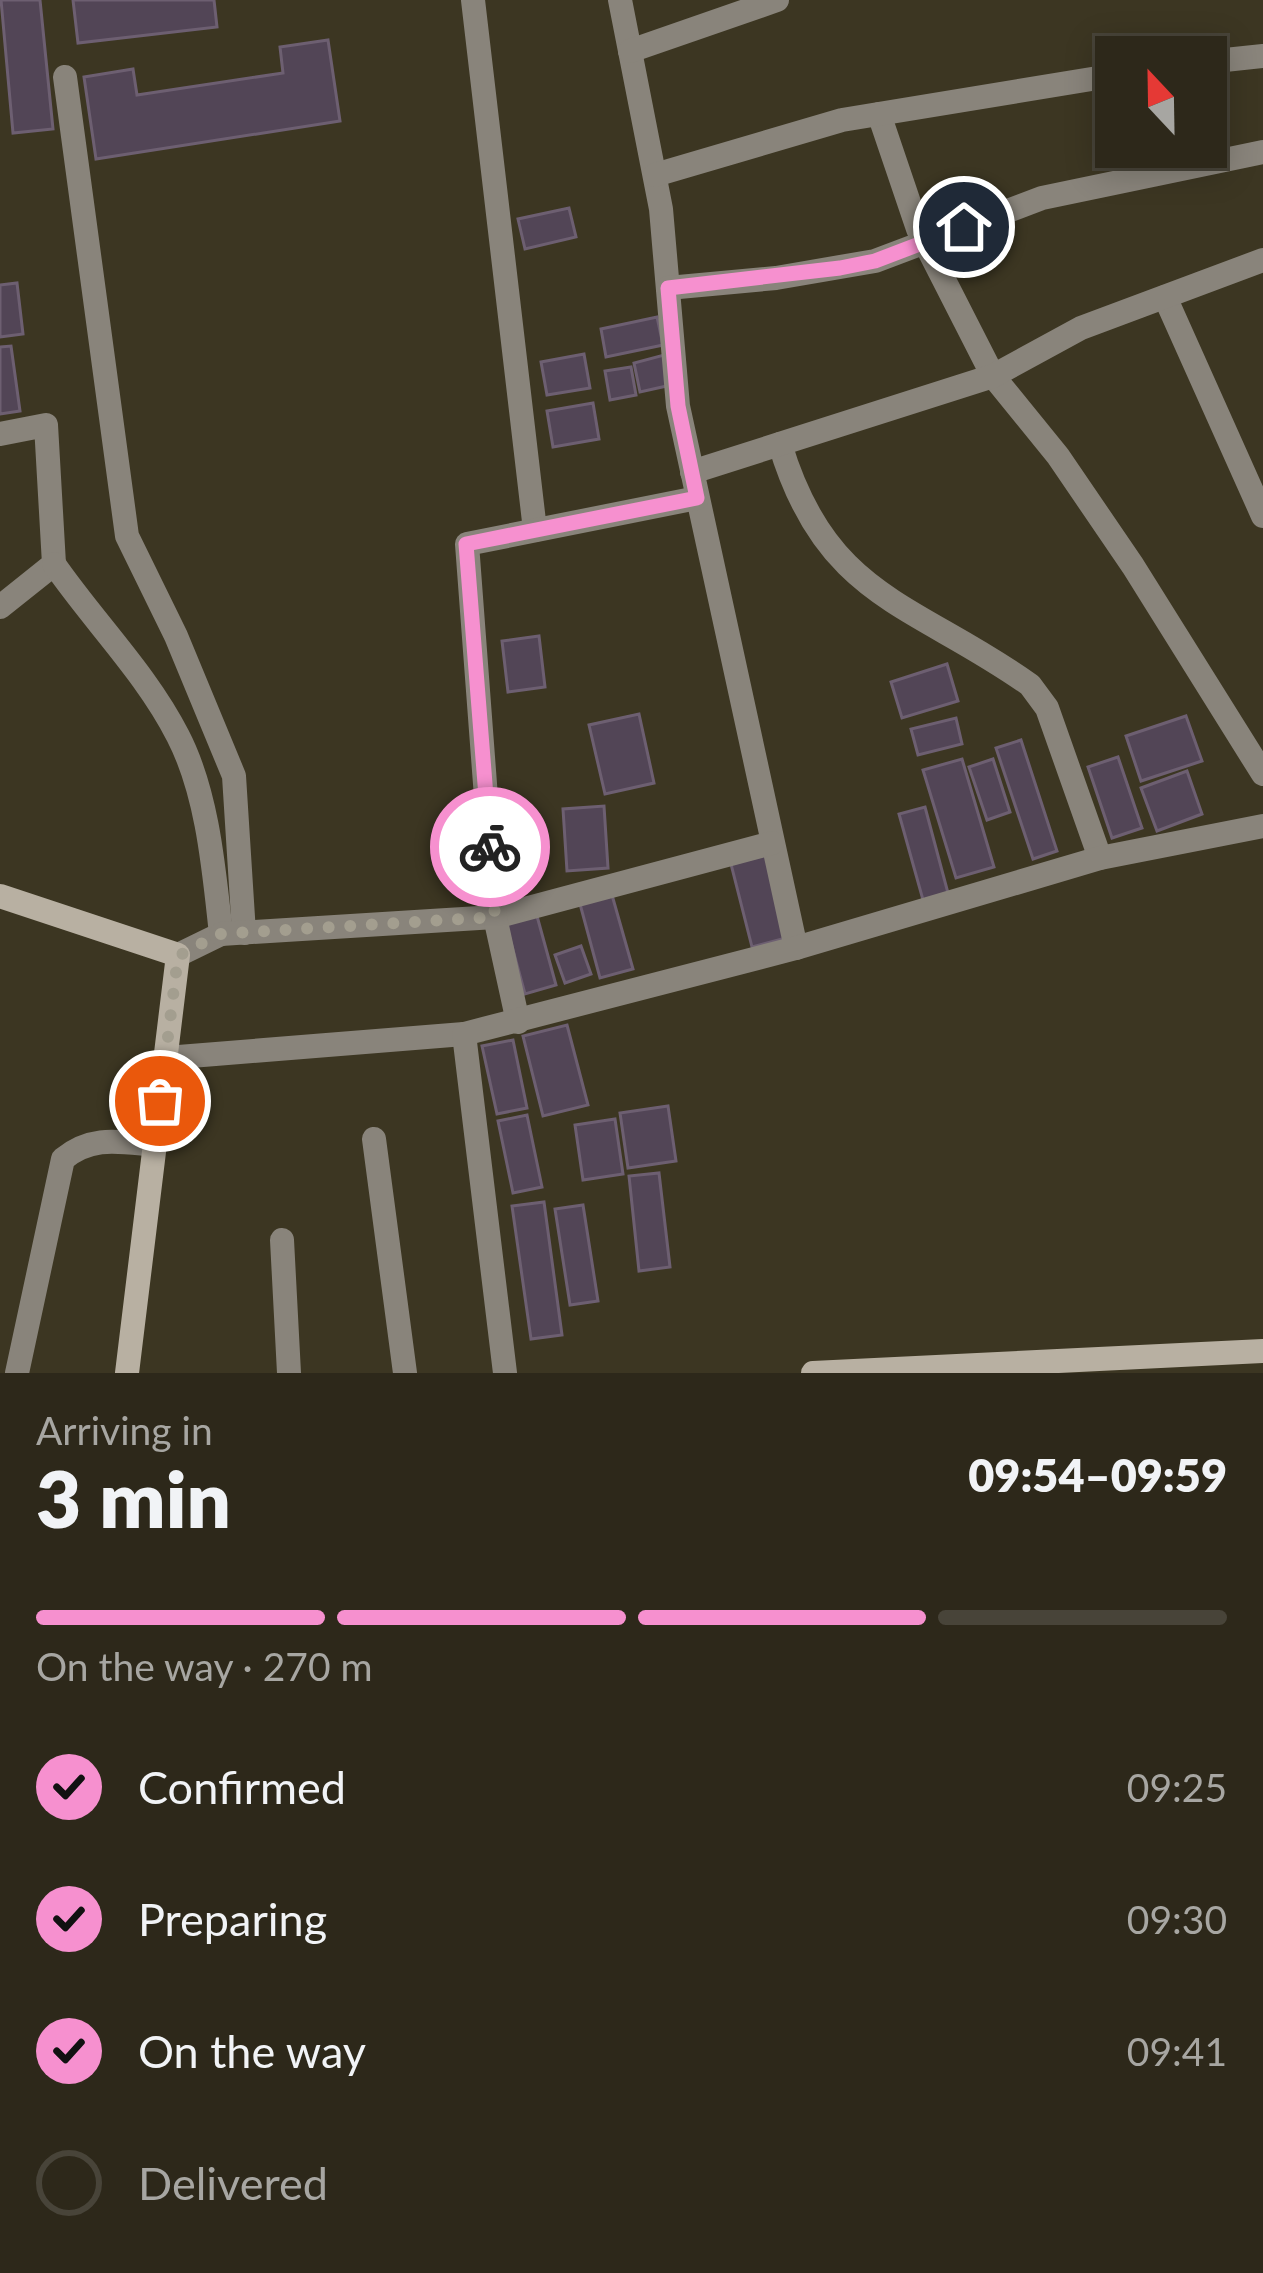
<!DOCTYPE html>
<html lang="en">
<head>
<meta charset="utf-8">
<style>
  :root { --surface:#2d281a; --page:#353023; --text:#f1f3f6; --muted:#a7a6a2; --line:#484439; --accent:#f690cf }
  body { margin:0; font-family:Lato,sans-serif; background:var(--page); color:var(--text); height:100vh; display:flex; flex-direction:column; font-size:45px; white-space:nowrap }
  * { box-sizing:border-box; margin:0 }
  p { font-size:39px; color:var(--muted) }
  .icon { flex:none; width:66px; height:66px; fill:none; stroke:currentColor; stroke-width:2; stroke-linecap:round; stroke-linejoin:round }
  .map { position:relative; height:1373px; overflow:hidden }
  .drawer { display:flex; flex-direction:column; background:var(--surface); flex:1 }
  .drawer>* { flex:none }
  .needle { width:78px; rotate:338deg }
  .fabs { position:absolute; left:1095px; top:36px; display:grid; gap:24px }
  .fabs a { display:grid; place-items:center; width:132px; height:132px; border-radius:0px; background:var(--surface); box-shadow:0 6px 30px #0003,0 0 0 3px var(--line); font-size:60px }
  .pin { position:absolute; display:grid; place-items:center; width:102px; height:102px; color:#fff; margin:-51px; border:6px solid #fff; border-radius:50%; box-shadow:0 3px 12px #0007 }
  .courier { position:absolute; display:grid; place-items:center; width:120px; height:120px; margin:-60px; border:9px solid #f690cf; border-radius:50%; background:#fff; color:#222; box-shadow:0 3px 15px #0007 }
  .head em { font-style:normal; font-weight:800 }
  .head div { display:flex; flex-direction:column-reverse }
  .head { display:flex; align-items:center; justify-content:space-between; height:204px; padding:0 36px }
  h1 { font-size:78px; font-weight:800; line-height:90px }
  .bar { display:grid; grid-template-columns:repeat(4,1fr); gap:18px 12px; align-content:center; height:144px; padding:0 36px }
  .bar i { height:15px; border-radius:9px; background:var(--line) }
  .bar .active { background:var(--accent) }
  .bar p { grid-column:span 4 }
  ol { padding:0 36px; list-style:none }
  li { display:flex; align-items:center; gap:36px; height:132px }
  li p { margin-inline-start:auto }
  li .icon { padding:12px; border-radius:50%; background:var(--accent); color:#111; stroke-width:4 }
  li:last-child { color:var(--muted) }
  li i { width:66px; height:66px; border:6px solid var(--line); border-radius:50% }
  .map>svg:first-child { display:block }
</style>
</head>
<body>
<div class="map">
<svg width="1263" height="1373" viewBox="0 0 1263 1373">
  <rect width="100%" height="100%" fill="#3c3622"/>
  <g fill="#524556" stroke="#6d5f71" stroke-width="3">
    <polygon points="1,0 40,0 53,129 13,133"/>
    <polygon points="73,0 214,0 217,27 78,43"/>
    <polygon points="328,40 340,121 96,159 84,77 133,69 137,95 283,73 280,47"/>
    <polygon points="569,208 576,237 525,249 518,219"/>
    <polygon points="17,283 23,334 0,337 0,285"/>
    <polygon points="657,317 663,345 606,357 601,329"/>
    <polygon points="11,346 20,411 0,414 0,347"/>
    <polygon points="584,354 590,388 547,395 541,362"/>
    <polygon points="664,355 671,385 640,392 634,363"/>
    <polygon points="631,367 636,395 610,400 605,371"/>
    <polygon points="593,403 599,439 553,447 547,411"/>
    <polygon points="539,636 545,687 508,692 502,641"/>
    <polygon points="947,664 958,701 902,718 891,682"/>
    <polygon points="639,714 654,783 605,794 589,725"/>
    <polygon points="1186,716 1202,761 1141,781 1126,736"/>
    <polygon points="956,718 962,744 918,755 911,729"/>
    <polygon points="1021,740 1057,851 1033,859 996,748"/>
    <polygon points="1118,757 1142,828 1112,838 1088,767"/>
    <polygon points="962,759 994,867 956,878 923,770"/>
    <polygon points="993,759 1010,812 987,820 969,767"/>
    <polygon points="1187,771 1202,814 1157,831 1141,788"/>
    <polygon points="604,806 608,868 567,871 563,809"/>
    <polygon points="925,807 948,893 923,900 899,814"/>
    <polygon points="766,855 786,938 752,947 731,864"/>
    <polygon points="612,895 633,969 600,978 580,904"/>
    <polygon points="537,916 556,985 525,994 506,924"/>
    <polygon points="581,946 591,974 565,983 555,955"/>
    <polygon points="567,1025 588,1105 543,1116 523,1036"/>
    <polygon points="513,1040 527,1108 497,1114 482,1046"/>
    <polygon points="668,1106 676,1161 628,1168 620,1113"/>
    <polygon points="527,1115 542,1187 513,1193 498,1121"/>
    <polygon points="615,1119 623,1174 583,1180 575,1125"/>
    <polygon points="659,1173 670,1267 639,1271 629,1176"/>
    <polygon points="544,1202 562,1335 531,1339 512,1206"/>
    <polygon points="583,1205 598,1301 570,1305 555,1209"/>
  </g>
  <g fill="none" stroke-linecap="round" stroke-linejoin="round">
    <g stroke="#89847b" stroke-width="24">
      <polyline points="473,0 535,530"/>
      <polyline points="620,0 661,209 678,406 796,948"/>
      <polyline points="630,51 777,0"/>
      <polyline points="1206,62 1263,56"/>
      <polyline points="65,77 127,536 176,636 234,776 244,933"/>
      <polyline points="879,114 918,229 993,376 1058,456 1133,566 1263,774"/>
      <polyline points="655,175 842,120 1116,75"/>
      <polyline points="668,288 776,278 875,261 1042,198 1263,152"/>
      <polyline points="1165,297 1263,516"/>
      <polyline points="0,434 46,425 54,564 0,607"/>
      <path d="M780,444C826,599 915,603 1030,685L1047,708L1100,858"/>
      <polyline points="692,472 993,376 1081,328 1263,260"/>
      <path d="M54,564C94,622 146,673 178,736C208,794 214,871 221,934L178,955"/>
      <polyline points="221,934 495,917 772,843"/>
      <polyline points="518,1022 495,917 467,544 697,498"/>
      <polyline points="166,1058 464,1034"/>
      <polyline points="374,1139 405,1373"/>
      <polyline points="282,1240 289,1373"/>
      <path d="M17,1373L63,1159C92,1135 120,1142 155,1145"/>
      <polyline points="505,1373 464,1034 796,948 1100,858 1263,826"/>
    </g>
    <g stroke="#b8b0a2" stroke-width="24">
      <polyline points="0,896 178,955 127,1373"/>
      <polyline points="813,1373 1263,1351"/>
    </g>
  </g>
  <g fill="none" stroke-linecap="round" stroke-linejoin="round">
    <polyline stroke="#a39e8f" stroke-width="12" stroke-dasharray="0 21.6" points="160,1101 178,956 220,934 495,917 490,847"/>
    <polyline stroke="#f690cf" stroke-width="15" points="490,847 466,544 697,498 678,406 668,288 840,268 875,261 964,227"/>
  </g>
</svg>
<div class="fabs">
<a><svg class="needle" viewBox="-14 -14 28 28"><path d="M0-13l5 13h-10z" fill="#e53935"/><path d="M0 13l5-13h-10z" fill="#a7a6a2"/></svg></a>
</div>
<div class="pin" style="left:160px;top:1101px;background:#ea580c"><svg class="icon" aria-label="bag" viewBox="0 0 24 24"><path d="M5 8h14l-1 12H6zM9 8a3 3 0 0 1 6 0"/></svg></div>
<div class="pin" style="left:964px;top:227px;background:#1f2937"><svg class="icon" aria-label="home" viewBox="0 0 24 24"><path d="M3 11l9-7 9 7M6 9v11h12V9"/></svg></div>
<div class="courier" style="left:490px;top:847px"><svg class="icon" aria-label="bike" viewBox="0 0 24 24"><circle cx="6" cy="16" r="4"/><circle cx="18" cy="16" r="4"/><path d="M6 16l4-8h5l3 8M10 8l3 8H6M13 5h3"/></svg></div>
</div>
<section class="drawer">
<div class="head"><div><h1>3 min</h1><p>Arriving in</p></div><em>09:54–09:59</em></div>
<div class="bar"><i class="active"></i><i class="active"></i><i class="active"></i><i></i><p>On the way · 270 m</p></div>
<ol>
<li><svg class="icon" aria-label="check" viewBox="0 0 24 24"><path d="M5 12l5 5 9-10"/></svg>Confirmed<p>09:25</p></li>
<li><svg class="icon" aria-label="check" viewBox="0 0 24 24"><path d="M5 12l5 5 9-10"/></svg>Preparing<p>09:30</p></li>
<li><svg class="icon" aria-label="check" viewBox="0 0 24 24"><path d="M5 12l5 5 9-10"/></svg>On the way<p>09:41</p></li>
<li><i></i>Delivered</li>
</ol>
</section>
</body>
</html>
